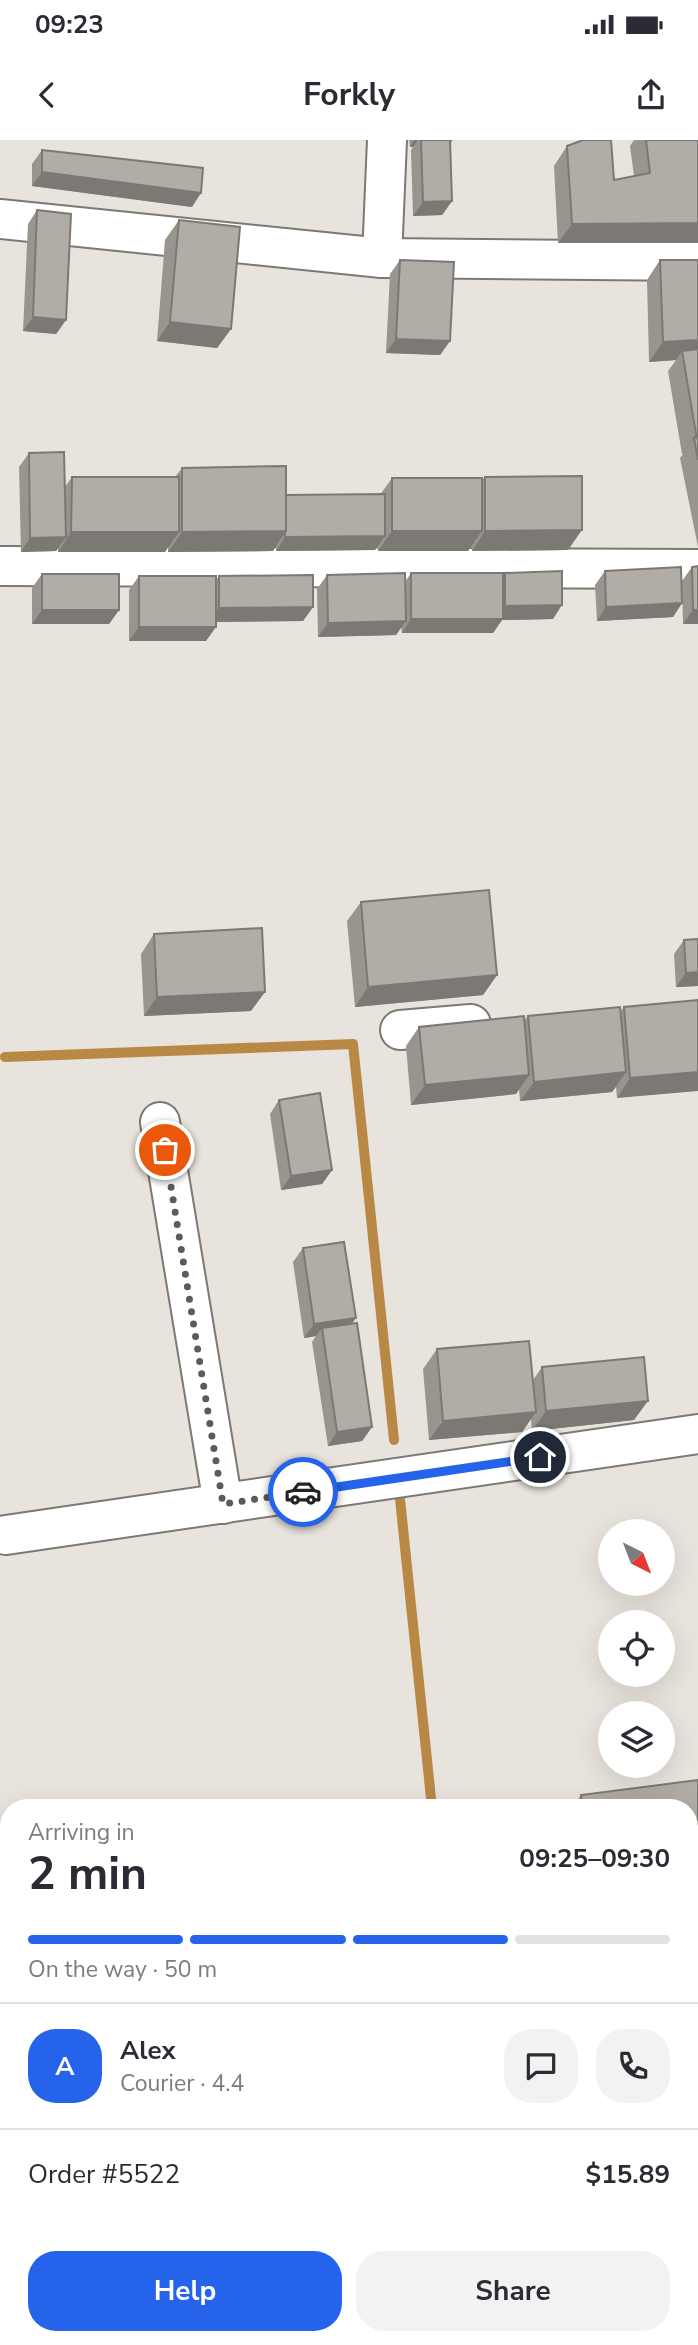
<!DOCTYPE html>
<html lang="en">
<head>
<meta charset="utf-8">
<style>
  :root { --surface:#fff; --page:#f2f2f3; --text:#2b2b33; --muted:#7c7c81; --line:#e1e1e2; --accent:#2563eb }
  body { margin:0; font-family:"Nunito Sans",sans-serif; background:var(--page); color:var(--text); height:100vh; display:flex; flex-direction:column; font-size:26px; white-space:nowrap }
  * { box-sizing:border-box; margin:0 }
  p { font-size:23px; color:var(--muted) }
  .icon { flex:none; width:38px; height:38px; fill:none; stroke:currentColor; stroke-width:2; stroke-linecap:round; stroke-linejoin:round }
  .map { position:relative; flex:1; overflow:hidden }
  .details { position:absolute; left:0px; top:1659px; width:698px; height:546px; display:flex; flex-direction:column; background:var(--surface); border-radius:28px 28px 0 0; box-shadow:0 7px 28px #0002 }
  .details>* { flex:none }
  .needle { width:46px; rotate:138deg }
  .tools { position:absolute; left:598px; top:1379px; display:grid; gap:14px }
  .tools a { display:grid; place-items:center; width:77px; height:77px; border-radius:50%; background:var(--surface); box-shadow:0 7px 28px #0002; font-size:35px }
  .pin { position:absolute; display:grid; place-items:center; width:60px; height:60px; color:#fff; margin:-30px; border:4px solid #fff; border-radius:50%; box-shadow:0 2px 7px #0007 }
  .courier { position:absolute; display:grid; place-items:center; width:70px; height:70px; margin:-35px; border:5px solid #2563eb; border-radius:50%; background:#fff; color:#222; box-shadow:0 2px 9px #0007 }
  .head em { font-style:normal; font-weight:700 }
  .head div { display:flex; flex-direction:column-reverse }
  .head { display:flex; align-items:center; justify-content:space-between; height:119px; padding:0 28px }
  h1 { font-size:46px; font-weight:700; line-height:52px }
  .bar { display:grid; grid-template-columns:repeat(4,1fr); gap:10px 7px; align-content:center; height:84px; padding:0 28px }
  .bar i { height:9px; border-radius:5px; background:var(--line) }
  .bar .active { background:var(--accent) }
  .bar p { grid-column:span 4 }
  .line { display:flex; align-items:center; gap:18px; padding:0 28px; border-top:2px solid var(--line) }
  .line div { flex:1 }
  .round { display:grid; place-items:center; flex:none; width:74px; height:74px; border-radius:28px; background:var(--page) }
  .action { display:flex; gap:14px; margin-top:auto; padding:14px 28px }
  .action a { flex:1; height:80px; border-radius:28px; background:var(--accent); color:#fff; font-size:28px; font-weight:700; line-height:80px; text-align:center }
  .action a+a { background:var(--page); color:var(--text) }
  .status { display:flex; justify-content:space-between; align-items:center; height:49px; padding:0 35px; background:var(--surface); direction:ltr }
  .status svg { height:19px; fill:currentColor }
  header { display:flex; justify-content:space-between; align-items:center; height:91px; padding:0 28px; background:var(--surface); font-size:32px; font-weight:700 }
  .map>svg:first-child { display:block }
</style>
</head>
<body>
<div class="status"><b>09:23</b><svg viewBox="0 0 49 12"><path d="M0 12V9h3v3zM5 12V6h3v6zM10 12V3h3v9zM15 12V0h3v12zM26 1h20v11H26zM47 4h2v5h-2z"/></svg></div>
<header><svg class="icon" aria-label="back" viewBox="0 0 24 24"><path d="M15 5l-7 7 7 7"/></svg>Forkly<svg class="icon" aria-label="share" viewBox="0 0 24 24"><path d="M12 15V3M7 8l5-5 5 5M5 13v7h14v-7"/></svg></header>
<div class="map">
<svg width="698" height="2205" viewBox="0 0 698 2205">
  <rect width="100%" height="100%" fill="#e9e3dd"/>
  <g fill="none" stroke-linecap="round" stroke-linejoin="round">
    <g stroke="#b88945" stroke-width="10">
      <polyline points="5,917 353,904 394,1300"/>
      <polyline points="400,1359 432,1668"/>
      <polyline points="486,2196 487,2205"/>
    </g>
    <defs>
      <g id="minor">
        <polyline points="0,79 382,118 698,121"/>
        <polyline points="382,118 387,0"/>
        <polyline points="0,426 698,429"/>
        <polyline points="400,890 471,884"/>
        <polyline points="160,982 223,1364"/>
        <polyline points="6,1395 698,1294"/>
        <polyline points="690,1746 698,1745"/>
        <polyline points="690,2180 698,2179"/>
        <polyline points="528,2200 561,2196"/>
      </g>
    </defs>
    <use href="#minor" stroke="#7c7872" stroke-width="42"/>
    <use href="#minor" stroke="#fff" stroke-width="38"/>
  </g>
  <g fill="#98948e">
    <polygon points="409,0 453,0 450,4 452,61 442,75 413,76 411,10 413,7 410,7"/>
    <polygon points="634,0 698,0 698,103 558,103 554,26 567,6 614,40 634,36 630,6"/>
    <polygon points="42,10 192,67 32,46 32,24"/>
    <polygon points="37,70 66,180 56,194 23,191 28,84"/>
    <polygon points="179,80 231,189 217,208 157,201 165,100"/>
    <polygon points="400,120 450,201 440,215 386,213 390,134"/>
    <polygon points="660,120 698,120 698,407 680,318 683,314 682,314 668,231 676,220 649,222 647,140"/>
    <polygon points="29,313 65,347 72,337 175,337 182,328 286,355 380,355 392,338 482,340 485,337 568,410 472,411 472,406 468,411 378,411 378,405 375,410 276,411 276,406 273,411 168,412 168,407 165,412 58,412 58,409 56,411 21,412 19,327"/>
    <polygon points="698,426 698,484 683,484 682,441 692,427"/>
    <polygon points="605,431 682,463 673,477 597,481 595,445"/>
    <polygon points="411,433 503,436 505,433 553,479 502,480 493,493 402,493 401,487 396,495 318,497 317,449 327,435 405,442"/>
    <polygon points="42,434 119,470 109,484 32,484 32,448"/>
    <polygon points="139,436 216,440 219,436 313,467 303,481 216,482 206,501 129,501 129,450"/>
    <polygon points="361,762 497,835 483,855 355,867 347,781"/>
    <polygon points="154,794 251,871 144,876 141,814"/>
    <polygon points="684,800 698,846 676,847 674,814"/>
    <polygon points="698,860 617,958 616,947 612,952 520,961 519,949 516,954 411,965 406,906 419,887 524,881 528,876 620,872 624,867"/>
    <polygon points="279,960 332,1030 322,1044 281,1050 270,974"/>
    <polygon points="303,1108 352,1183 372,1287 362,1301 328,1306 312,1202 316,1196 304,1198 293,1122"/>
    <polygon points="437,1209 533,1240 542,1227 634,1280 532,1291 531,1279 522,1292 429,1300 423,1229"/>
    <polygon points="698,1640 698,1720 690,1721 690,1668 572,1668 581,1655"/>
  </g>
  <g fill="#7c7874">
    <polygon points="414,0 418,0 413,7 410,7"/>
    <polygon points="42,32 201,53 192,67 32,46"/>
    <polygon points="452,61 442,75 413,76 423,62"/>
    <polygon points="698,83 698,103 558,103 572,84"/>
    <polygon points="33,177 66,180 56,194 23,191"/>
    <polygon points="170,182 231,189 217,208 157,201"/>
    <polygon points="396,199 450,201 440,215 386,213"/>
    <polygon points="698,200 698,219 682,211 676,220 649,222 663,202"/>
    <polygon points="696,294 698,294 698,311 694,298 682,314"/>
    <polygon points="582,390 568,410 472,411 485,391"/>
    <polygon points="286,391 273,411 168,412 182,392"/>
    <polygon points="392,391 482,391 468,411 378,411"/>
    <polygon points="71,392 179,392 165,412 58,412"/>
    <polygon points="385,396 375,410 276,411 285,397"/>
    <polygon points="66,397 56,411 21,412 30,398"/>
    <polygon points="682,463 673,477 597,481 606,467"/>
    <polygon points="562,465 553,479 502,480 493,493 402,493 411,479 496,479 505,466"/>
    <polygon points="313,467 303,481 209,482 219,468"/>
    <polygon points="42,470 119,470 109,484 32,484"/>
    <polygon points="693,470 698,470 698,484 683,484"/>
    <polygon points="406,481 396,495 318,497 328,483"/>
    <polygon points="139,487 216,487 206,501 129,501"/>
    <polygon points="698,832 698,846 676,847 686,833"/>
    <polygon points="497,835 483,855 355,867 368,847"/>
    <polygon points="265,852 251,871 144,876 157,857"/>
    <polygon points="626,932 612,952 520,961 534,942"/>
    <polygon points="698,932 698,951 617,958 630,938"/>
    <polygon points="529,935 516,954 411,965 425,945"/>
    <polygon points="332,1030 322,1044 281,1050 291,1036"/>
    <polygon points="356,1178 346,1192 322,1188 316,1196 304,1198 314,1184"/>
    <polygon points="648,1261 634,1280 532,1291 546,1271"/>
    <polygon points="536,1272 522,1292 429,1300 443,1281"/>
    <polygon points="372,1287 362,1301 328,1306 337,1292"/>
    <polygon points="698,1702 698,1720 690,1721 690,1703"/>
  </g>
  <g fill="#b1aca5" stroke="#7c7874" stroke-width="2">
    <polygon points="421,0 450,0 452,61 423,62"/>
    <polygon points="583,0 611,0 614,40 650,33 646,0 698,0 698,83 572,84 567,6"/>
    <polygon points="42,10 203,28 201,53 42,32"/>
    <polygon points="37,70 71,74 66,180 33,177"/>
    <polygon points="179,80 240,87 231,189 170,182"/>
    <polygon points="400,120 454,122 450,201 396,199"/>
    <polygon points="660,120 698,120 698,200 663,202"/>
    <polygon points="698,209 698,294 696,294 682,211"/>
    <polygon points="694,298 698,298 698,320"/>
    <polygon points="64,312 66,397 30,398 29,313"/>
    <polygon points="286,326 286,391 182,392 182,328"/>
    <polygon points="582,336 582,390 485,391 485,337"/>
    <polygon points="72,337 179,337 179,392 71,392"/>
    <rect x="392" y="338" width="90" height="53"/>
    <polygon points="385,354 385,396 285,397 285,391 286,391 286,355"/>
    <polygon points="698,426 698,470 693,470 692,427"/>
    <polygon points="681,427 682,463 606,467 605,431"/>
    <polygon points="562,431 562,465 505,466 505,433"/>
    <polygon points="405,433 406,481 328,483 327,435"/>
    <rect x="411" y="433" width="92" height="46"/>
    <rect x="42" y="434" width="77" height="36"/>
    <polygon points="313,435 313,467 219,468 219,436"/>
    <rect x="139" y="436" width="77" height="51"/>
    <polygon points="489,750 497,835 368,847 361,762"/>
    <polygon points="262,788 265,852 157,857 154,794"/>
    <polygon points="698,799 698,832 686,833 684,800"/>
    <polygon points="698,860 698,932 630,938 624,867"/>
    <polygon points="620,867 626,932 534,942 528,876"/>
    <polygon points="524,876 529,935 425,945 419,887"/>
    <polygon points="320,953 332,1030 291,1036 279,960"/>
    <polygon points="344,1102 356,1178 314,1184 303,1108"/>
    <polygon points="357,1183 372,1287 337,1292 322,1188"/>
    <polygon points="529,1201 536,1272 443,1281 437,1209"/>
    <polygon points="644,1217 648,1261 546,1271 542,1227"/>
    <polygon points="698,1640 698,1702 690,1703 690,1668 583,1668 581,1655"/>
  </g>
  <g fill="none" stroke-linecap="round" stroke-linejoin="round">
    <polyline stroke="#5e5b57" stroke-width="7" stroke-dasharray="0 12.6" points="165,1010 223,1364 303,1352"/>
    <polyline stroke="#2563eb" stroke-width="9" points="303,1352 540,1317"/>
  </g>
</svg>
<div class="tools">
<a><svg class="needle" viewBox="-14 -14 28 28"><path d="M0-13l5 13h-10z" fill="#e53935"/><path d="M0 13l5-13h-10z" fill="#7c7c81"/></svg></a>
<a><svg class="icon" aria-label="locate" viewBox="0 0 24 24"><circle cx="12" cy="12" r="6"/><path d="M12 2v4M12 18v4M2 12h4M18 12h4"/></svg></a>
<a><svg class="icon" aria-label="layers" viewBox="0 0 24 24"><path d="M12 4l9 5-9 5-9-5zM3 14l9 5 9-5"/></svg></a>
</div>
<div class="pin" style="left:165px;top:1010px;background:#ea580c"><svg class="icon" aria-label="bag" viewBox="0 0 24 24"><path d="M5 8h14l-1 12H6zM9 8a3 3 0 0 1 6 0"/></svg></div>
<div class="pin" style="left:540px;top:1317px;background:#1f2937"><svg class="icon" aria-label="home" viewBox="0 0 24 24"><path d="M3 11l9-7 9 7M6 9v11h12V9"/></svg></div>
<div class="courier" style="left:303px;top:1352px"><svg class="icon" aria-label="car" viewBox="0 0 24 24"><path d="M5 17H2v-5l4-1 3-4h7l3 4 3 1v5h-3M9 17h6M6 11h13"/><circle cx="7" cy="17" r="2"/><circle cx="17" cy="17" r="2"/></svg></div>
<section class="details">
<div class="head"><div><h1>2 min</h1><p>Arriving in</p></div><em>09:25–09:30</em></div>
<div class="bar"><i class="active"></i><i class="active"></i><i class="active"></i><i></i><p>On the way · 50 m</p></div>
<div class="line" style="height:126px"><b class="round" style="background:var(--accent);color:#fff">A</b><div><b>Alex</b><p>Courier · 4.4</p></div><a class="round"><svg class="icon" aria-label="chat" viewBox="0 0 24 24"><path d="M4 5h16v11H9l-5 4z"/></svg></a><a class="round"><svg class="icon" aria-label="phone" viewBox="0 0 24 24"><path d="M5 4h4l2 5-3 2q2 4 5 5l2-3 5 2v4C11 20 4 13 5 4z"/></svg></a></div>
<div class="line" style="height:91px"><div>Order #5522</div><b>$15.89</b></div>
<div class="action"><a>Help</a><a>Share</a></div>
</section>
</div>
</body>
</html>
